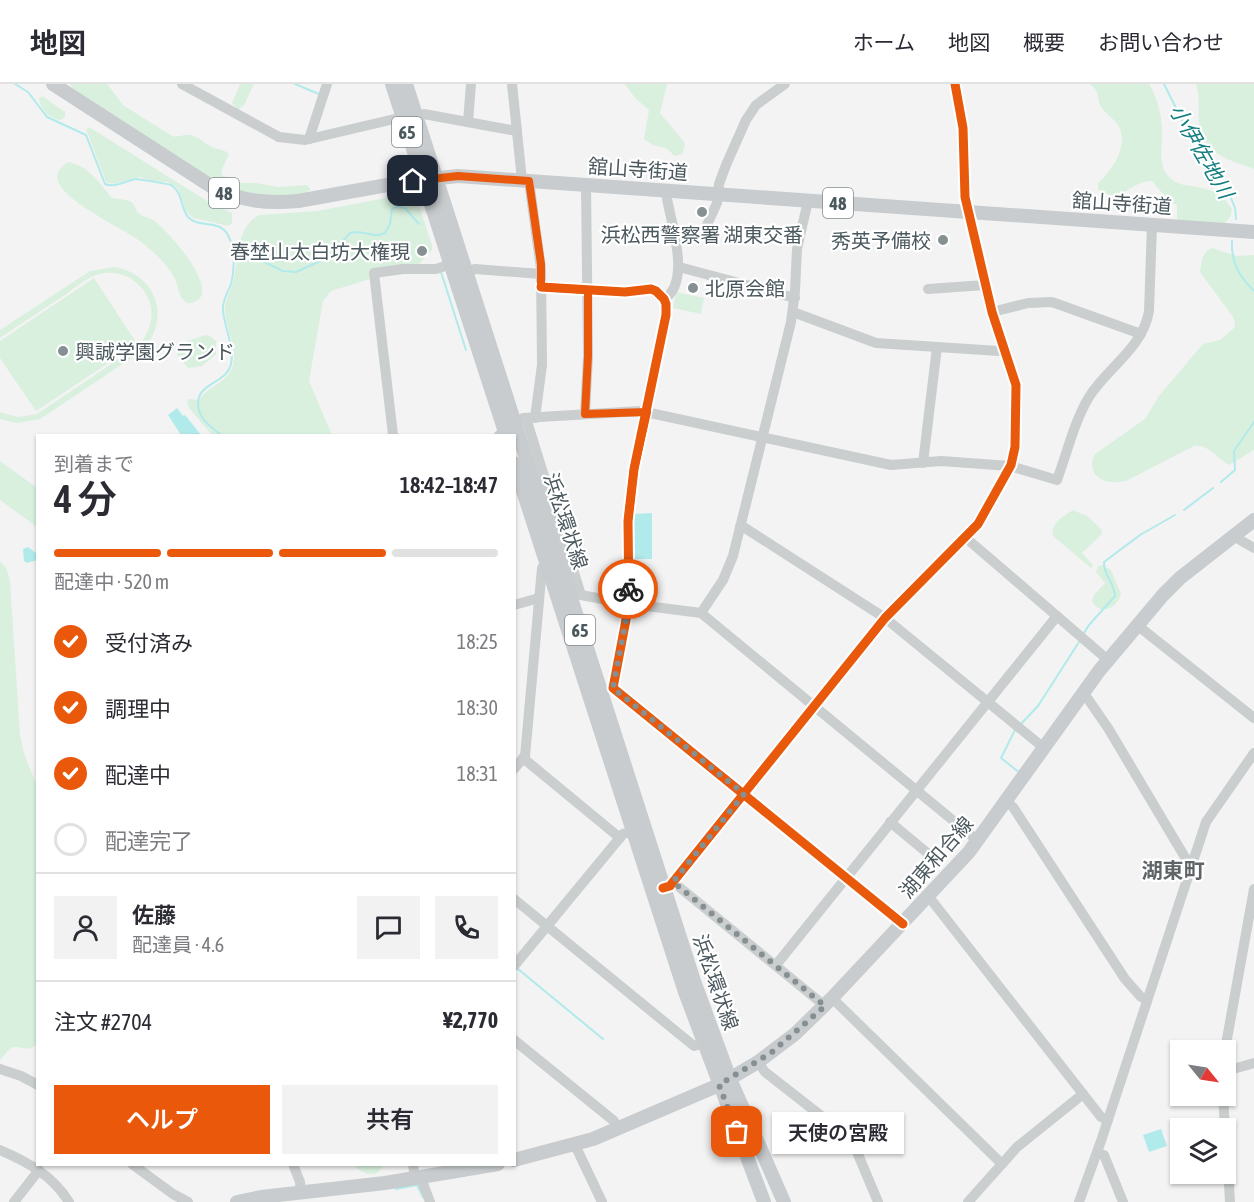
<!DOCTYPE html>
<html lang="ja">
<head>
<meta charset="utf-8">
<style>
  :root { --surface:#fff; --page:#f2f2f3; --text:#2b2b33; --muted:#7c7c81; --line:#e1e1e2; --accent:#ea580c }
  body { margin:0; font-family:"Asap Condensed","Noto Sans JP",sans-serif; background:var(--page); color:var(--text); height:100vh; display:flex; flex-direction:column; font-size:22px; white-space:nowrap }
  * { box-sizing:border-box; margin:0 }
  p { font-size:20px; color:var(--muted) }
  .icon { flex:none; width:33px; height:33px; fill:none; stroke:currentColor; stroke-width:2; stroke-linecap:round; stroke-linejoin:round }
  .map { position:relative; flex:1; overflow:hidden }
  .side { position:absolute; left:36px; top:350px; width:480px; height:732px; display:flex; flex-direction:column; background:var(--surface); border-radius:0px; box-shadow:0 2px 4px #0004 }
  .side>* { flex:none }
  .needle { width:39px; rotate:120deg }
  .tools { position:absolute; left:1170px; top:956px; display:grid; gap:12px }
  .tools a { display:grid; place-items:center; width:66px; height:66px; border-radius:0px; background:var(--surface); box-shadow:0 2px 4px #0004; font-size:30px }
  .pin { position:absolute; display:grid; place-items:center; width:51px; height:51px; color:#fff; margin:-26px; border-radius:12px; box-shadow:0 3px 9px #0006 }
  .courier { position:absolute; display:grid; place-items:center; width:60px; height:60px; margin:-30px; border:4px solid #ea580c; border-radius:50%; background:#fff; color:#222; box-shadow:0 2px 8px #0007 }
  .bubble { position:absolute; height:42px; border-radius:0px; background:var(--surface); box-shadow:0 2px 4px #0004; font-size:20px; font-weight:600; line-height:42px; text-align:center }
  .headline em { font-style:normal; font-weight:600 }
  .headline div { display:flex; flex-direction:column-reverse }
  .headline { display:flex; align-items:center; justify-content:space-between; height:102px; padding:0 18px }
  h1 { font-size:39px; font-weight:600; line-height:45px }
  .bar { display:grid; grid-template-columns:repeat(4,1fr); gap:9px 6px; align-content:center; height:72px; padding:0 18px }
  .bar i { height:8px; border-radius:4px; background:var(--line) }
  .bar .current { background:var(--accent) }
  .bar p { grid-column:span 4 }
  .line { display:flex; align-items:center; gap:15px; padding:0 18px; border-top:2px solid var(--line) }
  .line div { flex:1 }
  .round { display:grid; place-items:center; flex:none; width:63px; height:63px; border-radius:0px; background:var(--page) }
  ol { padding:0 18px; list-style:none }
  li { display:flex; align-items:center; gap:18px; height:66px }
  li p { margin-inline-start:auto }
  li .icon { padding:6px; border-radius:50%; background:var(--accent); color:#fff; stroke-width:4 }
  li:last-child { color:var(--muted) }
  li i { width:33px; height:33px; border:3px solid var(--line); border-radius:50% }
  .primary-button { display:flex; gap:12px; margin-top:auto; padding:12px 18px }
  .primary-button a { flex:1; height:69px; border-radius:0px; background:var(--accent); color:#fff; font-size:24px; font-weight:600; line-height:69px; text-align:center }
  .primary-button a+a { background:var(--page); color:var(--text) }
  header { display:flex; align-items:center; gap:36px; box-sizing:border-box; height:84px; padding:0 30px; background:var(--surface); border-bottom:2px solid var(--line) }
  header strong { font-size:28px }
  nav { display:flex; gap:33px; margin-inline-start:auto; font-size:21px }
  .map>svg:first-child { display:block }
</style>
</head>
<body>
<header>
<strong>地図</strong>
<nav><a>ホーム</a><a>地図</a><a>概要</a><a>お問い合わせ</a></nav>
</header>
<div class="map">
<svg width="1254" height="1118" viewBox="0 0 1254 1118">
  <rect width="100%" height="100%" fill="#f3f3f3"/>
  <g fill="#d9f0de">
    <path d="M70,0H107L123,21L172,52C179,54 184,50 191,51C199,53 204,59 212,63C218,66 224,65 229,70L222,85V91L239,99H256L279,103L306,101L310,104V106C299,116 254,112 239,108C232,105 224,102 217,99L76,8Z"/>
    <polygon points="240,0 254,0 244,21 238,26 232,19"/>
    <polygon points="625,0 667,0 660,29 684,58 685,62 682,70 675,72 666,64 653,61 644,55 649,26 635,14"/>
    <path d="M1090,0H1149C1157,13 1161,28 1162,44C1163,59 1158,76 1166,89C1181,112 1211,91 1232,125C1231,133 1229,137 1221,141L1177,137V121L1169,117L1152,97C1130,97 1121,121 1098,106V99C1112,87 1130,61 1118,41C1114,35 1106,30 1102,24C1095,15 1103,11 1090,0Z"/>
    <path d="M1196,0H1254V85C1230,76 1200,69 1199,39C1198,25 1200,13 1196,0Z"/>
    <path d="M42,12L65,28V33L61,36C50,35 41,27 39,15Z"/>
    <polygon points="89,43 207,117 232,129 232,139 228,142 224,141 193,134 186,127 178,104 167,98 152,97 140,93 113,100 106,98 88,50 86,46"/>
    <path d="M68,78C89,82 99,99 112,114C125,117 133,113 137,128C142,133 147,132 153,136C167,146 213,197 200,214C197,217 192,220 188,219C178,215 179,203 175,195C166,178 150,164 134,153C117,142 56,113 57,92C58,85 63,82 68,78Z"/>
    <path d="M402,111L415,114L418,119L432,161V166L419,180L331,207L323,217L309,297L332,351H212L189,324L187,318L189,315L199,316C207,303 226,299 232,284C239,265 225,244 225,225C225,215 231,207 233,198C239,176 235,144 259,131L317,127Z"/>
    <path d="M1212,164L1237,172L1254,171V366L1229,381C1217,375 1209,360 1194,362L1126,397C1107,402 1084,393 1095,370L1145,335L1159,312L1203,260L1220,256L1234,244L1235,238L1233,233L1200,188C1201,178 1203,167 1212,164Z"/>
    <path d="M115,183C157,191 172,235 142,267L40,335L17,339L0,335V328L18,333L37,330L138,262C150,249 155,232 149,216C141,197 121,185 100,190C87,193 76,203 65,211C43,225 22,239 0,254V246L90,187Z"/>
    <polygon points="94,194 137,260 36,327 0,274 0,257"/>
    <polygon points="676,208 704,214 701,230 673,224"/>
    <polygon points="205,251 210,252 216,257 216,270 202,282 188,284 177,270 178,262 182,259"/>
    <polygon points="0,377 37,404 37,443 0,416"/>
    <path d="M1073,426L1087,432L1102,446L1101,451L1082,469L1093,481L1091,484L1053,452C1050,439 1064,432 1073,426Z"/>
    <path d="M0,477L6,484L10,497L20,651L24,670L37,702V960L30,965C10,963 15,959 0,976Z"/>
    <path d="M1102,481L1111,486L1121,510C1117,524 1102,532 1092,518L1094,511L1105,499L1096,488L1098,482Z"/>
    <path d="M353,1080H383C378,1096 362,1091 353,1080Z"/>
  </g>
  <g fill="#b1eaeb">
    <polygon points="177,324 183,332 185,331 201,351 181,351 168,331"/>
    <polygon points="652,429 652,475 633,475 633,430"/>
    <polygon points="28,463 37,470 37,476 27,479 24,477 23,465"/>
    <polygon points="1161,1045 1167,1062 1149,1068 1143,1051"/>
  </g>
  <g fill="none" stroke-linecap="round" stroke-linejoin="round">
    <g stroke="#b1eaeb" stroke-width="2">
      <path d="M15,0L28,8L47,33L86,51L105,100C115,104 125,97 136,95C138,95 169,100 171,101C183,108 180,123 188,133C199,145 218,134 228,151C235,165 235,185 231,200C228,208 222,217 223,226C224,243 235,262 231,280C227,299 198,299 198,319C198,335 210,342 221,351"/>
      <polyline points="295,0 319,10"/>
      <polyline points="1164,0 1183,38 1231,114 1235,124 1236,135"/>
      <path d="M1232,157C1231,179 1239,192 1254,207"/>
      <path d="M233,163L283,187L296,188L329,173L350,149C362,145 373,155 385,149L390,140L392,125L396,123L405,124L419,140"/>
      <polyline points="441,188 466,266"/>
      <polyline points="1221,398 1235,386 1234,367 1254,338"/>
      <polyline points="1184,426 1213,404"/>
      <path d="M1084,549L1089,541L1115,512C1115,500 1103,490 1104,478L1140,451L1175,431"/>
      <polyline points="1020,641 1038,622 1079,558"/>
      <polyline points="1015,646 1001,674 1020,689"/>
      <polyline points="518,885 603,955"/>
      <polyline points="396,1105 417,1101 423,1113"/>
    </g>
    <g stroke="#cbcece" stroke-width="10">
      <polyline points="182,0 279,53 305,56 403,33"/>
      <polyline points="512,0 522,96"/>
      <polyline points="416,32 424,30 511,46 517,45"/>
      <polyline points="468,38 471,0"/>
      <polyline points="309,55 327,0"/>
      <polyline points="529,97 541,185 542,281 535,334"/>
      <polyline points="702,152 717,119 719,100 726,81 746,36 756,21 785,0"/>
      <polyline points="679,183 795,214"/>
      <polyline points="467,188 475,185 541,190"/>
      <polyline points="541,203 625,208 651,205 656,207 664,215 666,220 666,231 634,385 628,437 629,520 613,604 903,840"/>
      <polyline points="928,205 985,201"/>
      <path d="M664,215C691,199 672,141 667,115L668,107"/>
      <polyline points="793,228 876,259 999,267 1005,265"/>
      <polyline points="992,228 1028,219 1052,218 1141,250"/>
      <polyline points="585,330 588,272 586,101"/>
      <polyline points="526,334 581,511 623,519 701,529 978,757"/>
      <polyline points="393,351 374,189 403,185 436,185 451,180"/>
      <path d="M499,351L523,334L641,327L891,381L941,377L1010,382L1057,396C1067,369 1074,338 1089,313C1107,284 1143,264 1149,227L1152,141"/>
      <polyline points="923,379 937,263"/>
      <polyline points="740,443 745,444 885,534 1044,664"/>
      <polyline points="1236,450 1240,456 1254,464"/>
      <polyline points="966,454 1108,576"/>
      <polyline points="514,521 539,514"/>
      <polyline points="701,529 723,496 733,472 791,238 795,207 797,165 808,117"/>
      <polyline points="1137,541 1254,634"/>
      <polyline points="1082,611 1088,615 1108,644 1186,775 1192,777"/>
      <polyline points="523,674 620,754"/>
      <polyline points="514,685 525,672 542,484 552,480"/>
      <polyline points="1007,718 1013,723 1125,895 1141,913 1147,915"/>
      <polyline points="890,738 931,772"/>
      <polyline points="673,798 825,922"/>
      <polyline points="663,804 670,802 673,798 885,534 978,440 1011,381 1015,363 1016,301 992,228 965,113 963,44 955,0"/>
      <polyline points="929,813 1101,1033 1108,1036"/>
      <polyline points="514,815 694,962 703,959"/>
      <polyline points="776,881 1057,532"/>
      <polyline points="514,882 623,750 633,747"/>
      <polyline points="832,914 1002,1080"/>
      <polyline points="514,956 614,1037 617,1045"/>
      <polyline points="1225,966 1254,805"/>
      <polyline points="758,978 765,988 852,1056 878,1118"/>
      <polyline points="0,985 21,992 38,1001"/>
      <polyline points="1226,987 1254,979"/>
      <polyline points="1223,1011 1225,1044"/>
      <polyline points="1226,1048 1230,1118"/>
      <polyline points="575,1061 602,1118"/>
      <path d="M0,1066C28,1078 52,1091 69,1118"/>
      <polyline points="1097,1069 1104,1071 1123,1118"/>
      <polyline points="132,1080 173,1110 188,1118"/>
      <polyline points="293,1080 300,1098 301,1109"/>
      <polyline points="413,1080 415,1095"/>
      <polyline points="421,1094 430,1118"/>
      <polyline points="14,1118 39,1086"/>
      <polyline points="968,1118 1017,1063 1083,1010"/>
      <polyline points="1079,1118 1101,1057 1206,738 1254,669"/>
    </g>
    <g stroke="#c8ccce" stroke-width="14">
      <path d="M53,0L214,104C242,117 267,120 298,117L404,98L458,92L1254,148"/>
      <polyline points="392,0 506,351"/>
      <polyline points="406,0 694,897 730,995 784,1118"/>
      <polyline points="514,379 685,908 764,1118"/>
      <polyline points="514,1076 593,1055 719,1001 758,978 795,950 832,914 969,768 1099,587 1163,511 1180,494 1254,436"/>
      <polyline points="237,1118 261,1113 385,1099 498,1080"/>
    </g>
    <defs>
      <g id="cycleway">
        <polyline points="541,203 625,208 651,205 656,207 664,215 666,220 666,231 634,385 628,437 629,520 613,604 903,840"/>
        <polyline points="663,804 670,802 673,798 885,534 978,440 1011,381 1015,363 1016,301 992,228 965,113 963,44 955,0"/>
      </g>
    </defs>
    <use href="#cycleway" stroke="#fff" stroke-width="13"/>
    <use href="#cycleway" stroke="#e8590c" stroke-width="9"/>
  </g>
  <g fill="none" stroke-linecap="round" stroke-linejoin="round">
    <polyline stroke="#868f92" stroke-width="6" stroke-dasharray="0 10.8" points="628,505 629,520 613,604 744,710 673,798 825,922 772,968 719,1001 737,1048"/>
    <polyline stroke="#ea580c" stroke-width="8" points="413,97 458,92 529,97 541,180 541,203 588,206 588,272 585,330 647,328 634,385 628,437 628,505"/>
  </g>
  <g fill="#868f92" stroke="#fff" stroke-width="2">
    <circle cx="702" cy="128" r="6"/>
    <circle cx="943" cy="156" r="6"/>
    <circle cx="422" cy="167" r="6"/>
    <circle cx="693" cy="204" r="6"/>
    <circle cx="63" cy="267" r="6"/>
  </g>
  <g text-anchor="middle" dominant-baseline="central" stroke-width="4.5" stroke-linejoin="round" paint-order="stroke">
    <g fill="#fff" stroke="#818b8e" stroke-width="1.5">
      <rect x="392" y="33" width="30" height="30" rx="4.5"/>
      <rect x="209" y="94" width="30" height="30" rx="4.5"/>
      <rect x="823" y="104" width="30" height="30" rx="4.5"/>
      <rect x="565" y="531" width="30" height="30" rx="4.5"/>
    </g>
    <g font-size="18" font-weight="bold" fill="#4b595e">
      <text x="407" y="48">65</text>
      <text x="224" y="109">48</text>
      <text x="838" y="119">48</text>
      <text x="580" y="546">65</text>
    </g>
    <g font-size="20" fill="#4b595e" stroke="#fff">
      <text transform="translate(638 85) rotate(4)">舘山寺街道</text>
      <text transform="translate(1122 119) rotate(4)">舘山寺街道</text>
      <text transform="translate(566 437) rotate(72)">浜松環状線</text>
      <text transform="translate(936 773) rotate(-49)">湖東和合線</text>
      <text transform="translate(716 898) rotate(71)">浜松環状線</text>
    </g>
    <g font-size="20" fill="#4b595e" stroke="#fff" text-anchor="end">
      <text x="702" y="150" text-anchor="middle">浜松西警察署 湖東交番</text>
      <text x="931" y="156">秀英予備校</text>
      <text x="410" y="167">春埜山太白坊大権現</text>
      <text x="705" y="204" text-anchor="start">北原会館</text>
      <text x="75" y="267" text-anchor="start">興誠学園グランド</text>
    </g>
    <g font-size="21" font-style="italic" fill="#157f80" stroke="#fff">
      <text transform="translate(1202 67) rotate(60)">小伊佐地川</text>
    </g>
    <g font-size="21" font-weight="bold" fill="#5f6466" stroke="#fff">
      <text x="1173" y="786">湖東町</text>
    </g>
  </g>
</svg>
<div class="tools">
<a><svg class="needle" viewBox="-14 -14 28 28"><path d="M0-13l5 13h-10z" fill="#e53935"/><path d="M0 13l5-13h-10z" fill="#7c7c81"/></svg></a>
<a><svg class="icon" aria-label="layers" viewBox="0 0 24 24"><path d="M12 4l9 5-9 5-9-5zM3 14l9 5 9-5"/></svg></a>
</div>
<div class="pin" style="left:737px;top:1048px;background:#ea580c"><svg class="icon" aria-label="bag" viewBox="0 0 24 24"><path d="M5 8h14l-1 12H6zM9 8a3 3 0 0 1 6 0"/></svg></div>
<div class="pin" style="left:413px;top:97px;background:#1f2937"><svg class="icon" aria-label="home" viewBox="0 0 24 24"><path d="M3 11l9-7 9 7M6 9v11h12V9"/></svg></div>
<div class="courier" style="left:628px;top:505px"><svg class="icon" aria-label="bike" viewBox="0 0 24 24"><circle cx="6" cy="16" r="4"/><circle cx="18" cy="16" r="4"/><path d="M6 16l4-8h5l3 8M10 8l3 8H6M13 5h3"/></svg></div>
<div class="bubble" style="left:772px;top:1028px;width:132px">天使の宮殿</div>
<section class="side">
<div class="headline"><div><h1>4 分</h1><p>到着まで</p></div><em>18:42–18:47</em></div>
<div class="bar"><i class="current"></i><i class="current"></i><i class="current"></i><i></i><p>配達中 · 520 m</p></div>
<ol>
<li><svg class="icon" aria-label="check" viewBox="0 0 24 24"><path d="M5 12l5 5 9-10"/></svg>受付済み<p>18:25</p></li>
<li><svg class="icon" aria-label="check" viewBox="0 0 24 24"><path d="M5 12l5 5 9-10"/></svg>調理中<p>18:30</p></li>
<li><svg class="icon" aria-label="check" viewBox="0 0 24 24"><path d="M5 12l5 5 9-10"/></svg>配達中<p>18:31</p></li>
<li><i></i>配達完了</li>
</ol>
<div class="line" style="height:108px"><a class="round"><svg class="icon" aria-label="person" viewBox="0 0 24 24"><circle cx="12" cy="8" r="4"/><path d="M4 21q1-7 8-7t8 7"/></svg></a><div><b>佐藤</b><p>配達員 · 4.6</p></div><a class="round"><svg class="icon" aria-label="chat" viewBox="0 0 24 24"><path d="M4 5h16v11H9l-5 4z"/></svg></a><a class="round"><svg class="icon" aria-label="phone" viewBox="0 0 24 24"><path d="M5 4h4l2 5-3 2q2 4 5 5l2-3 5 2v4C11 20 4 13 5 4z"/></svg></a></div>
<div class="line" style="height:78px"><div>注文 #2704</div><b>¥2,770</b></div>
<div class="primary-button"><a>ヘルプ</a><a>共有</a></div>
</section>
</div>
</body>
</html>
